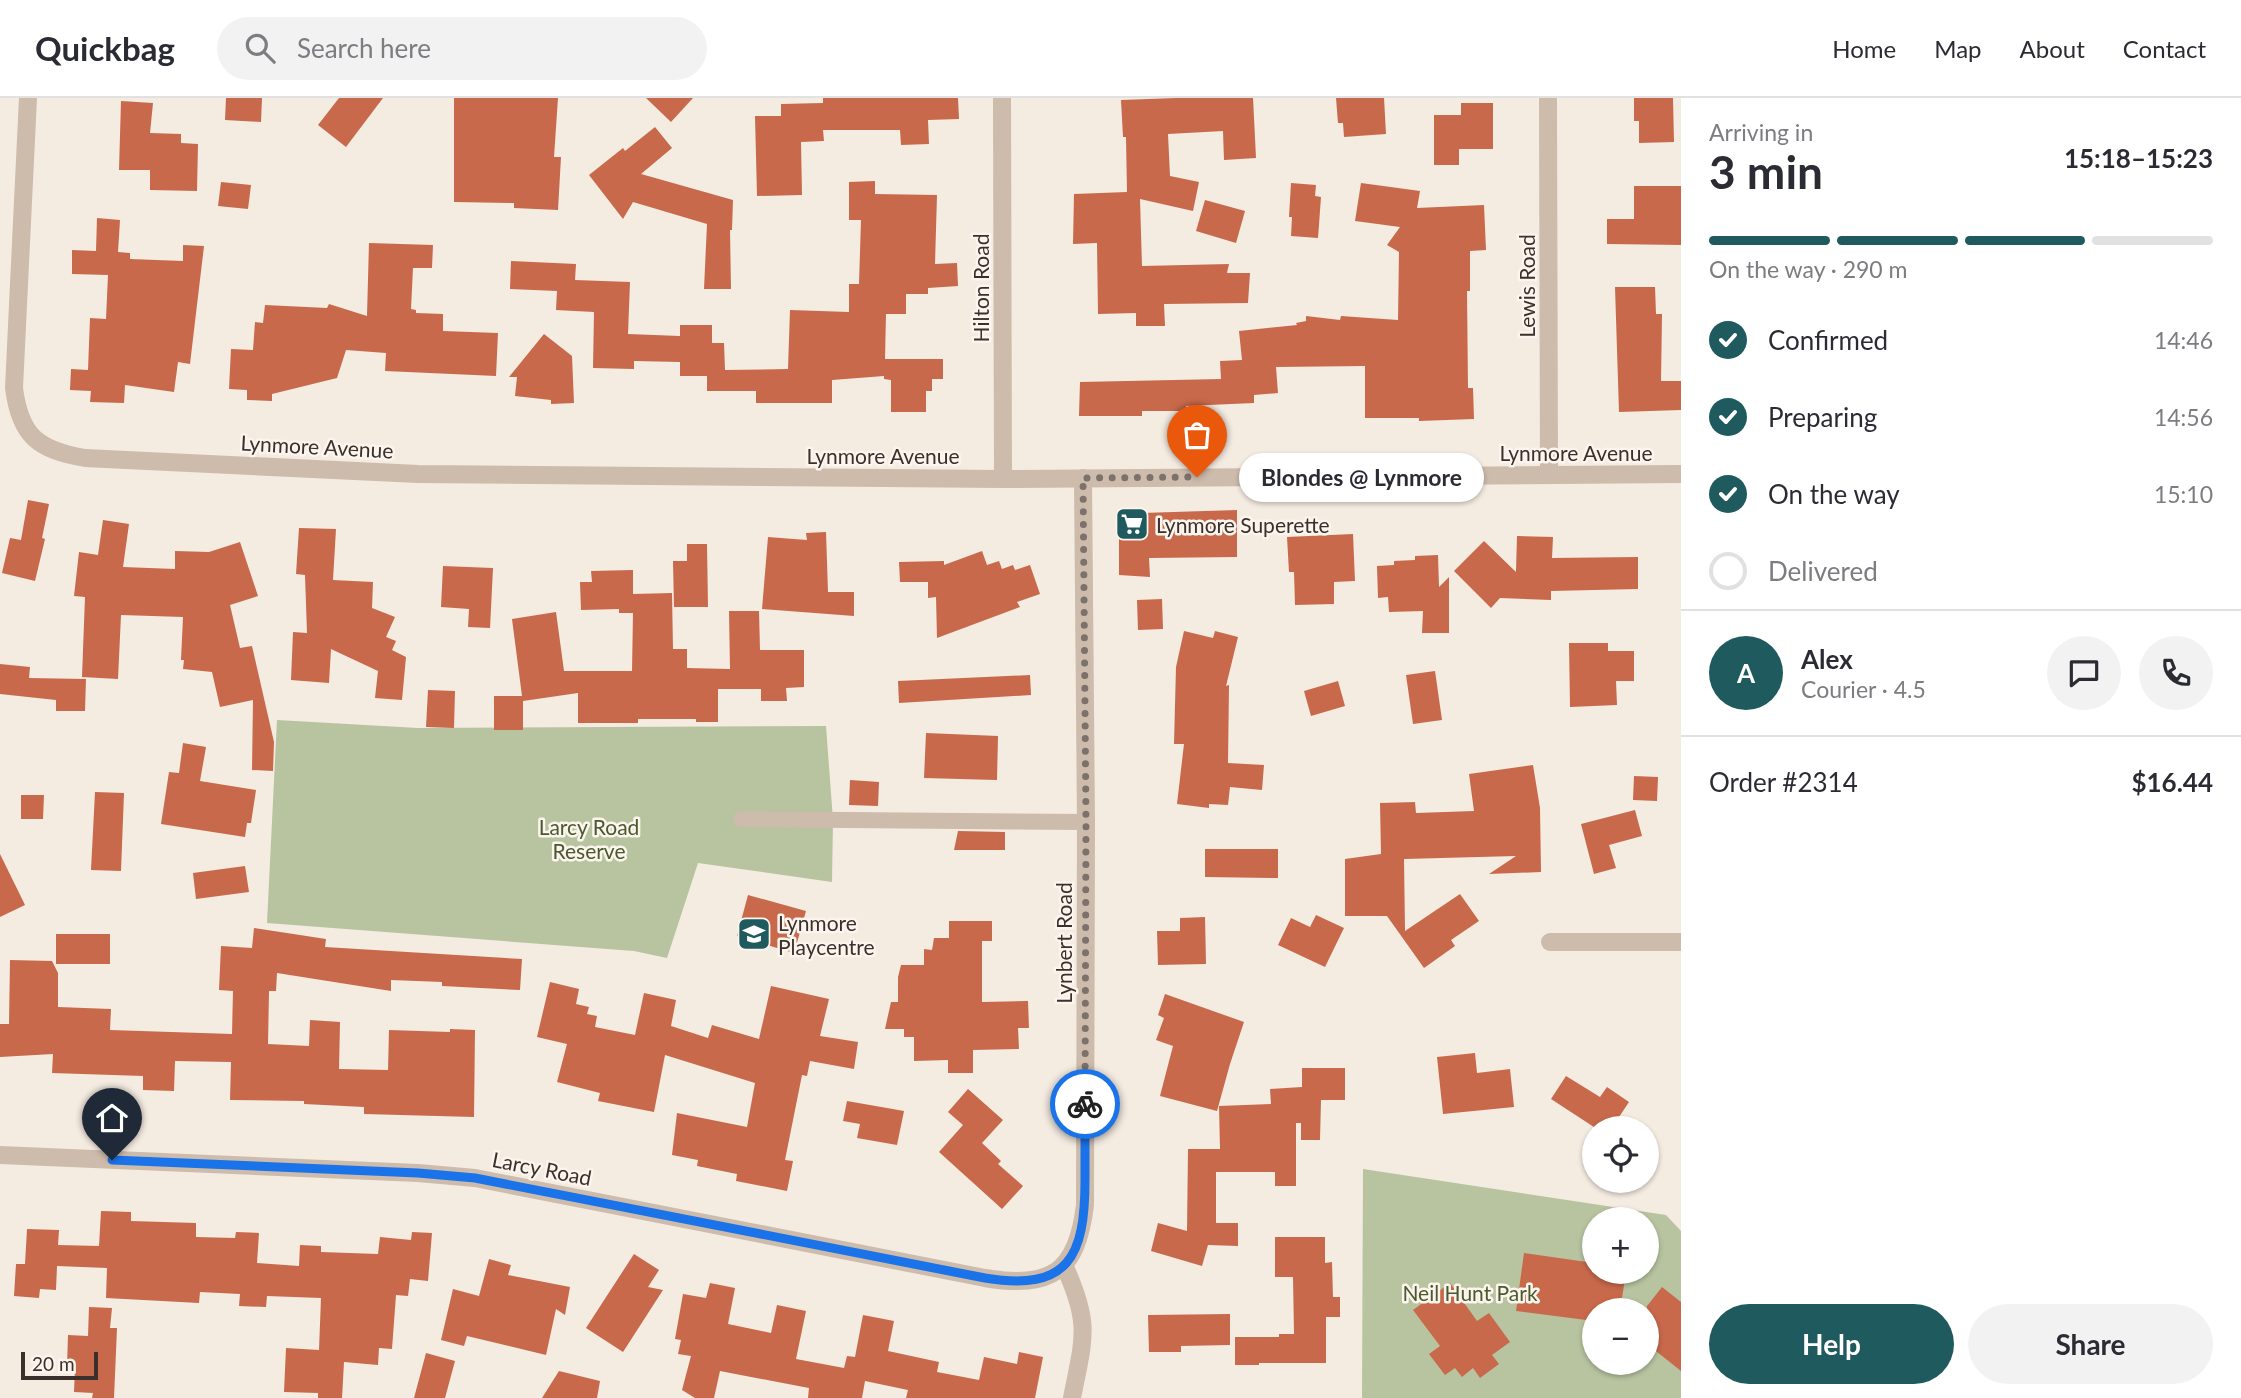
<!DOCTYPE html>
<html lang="en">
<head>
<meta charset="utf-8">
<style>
  :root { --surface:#fff; --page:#f2f2f3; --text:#2b2b33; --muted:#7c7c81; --line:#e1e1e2; --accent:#1f5a5e }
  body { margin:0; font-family:Lato,sans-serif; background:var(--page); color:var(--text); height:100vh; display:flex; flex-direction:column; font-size:26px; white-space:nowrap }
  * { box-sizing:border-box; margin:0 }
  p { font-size:23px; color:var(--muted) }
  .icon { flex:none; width:38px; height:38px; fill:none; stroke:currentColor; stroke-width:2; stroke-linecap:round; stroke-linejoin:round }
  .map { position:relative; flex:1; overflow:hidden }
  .drawer { display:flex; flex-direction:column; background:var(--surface); width:560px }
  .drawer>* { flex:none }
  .fabs { position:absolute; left:1582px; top:1018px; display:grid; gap:14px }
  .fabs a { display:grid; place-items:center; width:77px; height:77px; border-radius:50%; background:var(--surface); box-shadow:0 2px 5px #0004; font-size:35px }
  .scale { position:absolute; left:21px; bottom:18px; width:77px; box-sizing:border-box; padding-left:7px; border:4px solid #3b302b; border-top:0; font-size:19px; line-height:24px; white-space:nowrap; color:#3b302b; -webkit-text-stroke:5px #fbf5ee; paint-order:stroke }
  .pin { position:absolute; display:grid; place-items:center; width:60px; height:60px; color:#fff; margin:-72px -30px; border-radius:50% 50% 50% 0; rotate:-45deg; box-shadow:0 0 7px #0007 }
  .pin .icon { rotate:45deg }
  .courier { position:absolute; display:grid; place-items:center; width:70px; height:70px; margin:-35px; border:5px solid #1a73e8; border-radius:50%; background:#fff; color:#222; box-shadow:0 2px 9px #0007 }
  .bubble { position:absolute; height:49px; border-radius:24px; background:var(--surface); box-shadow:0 2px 5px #0004; font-size:23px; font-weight:700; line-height:49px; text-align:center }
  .overview em { font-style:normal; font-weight:700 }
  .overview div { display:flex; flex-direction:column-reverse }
  .overview { display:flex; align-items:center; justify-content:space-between; height:119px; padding:0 28px }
  h1 { font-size:46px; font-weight:700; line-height:52px }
  .bar { display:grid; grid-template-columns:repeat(4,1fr); gap:10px 7px; align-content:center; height:84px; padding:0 28px }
  .bar i { height:9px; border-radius:5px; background:var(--line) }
  .bar .current { background:var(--accent) }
  .bar p { grid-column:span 4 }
  .line { display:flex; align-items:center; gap:18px; padding:0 28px; border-top:2px solid var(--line) }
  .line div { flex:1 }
  .round { display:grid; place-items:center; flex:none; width:74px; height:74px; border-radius:37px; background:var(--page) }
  ol { padding:0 28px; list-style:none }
  li { display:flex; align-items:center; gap:21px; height:77px }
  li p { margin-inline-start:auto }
  li .icon { padding:7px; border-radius:50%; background:var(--accent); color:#fff; stroke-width:4 }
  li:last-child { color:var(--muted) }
  li i { width:38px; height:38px; border:4px solid var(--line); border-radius:50% }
  .primary-button { display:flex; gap:14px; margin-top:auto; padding:14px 28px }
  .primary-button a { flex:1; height:80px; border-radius:42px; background:var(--accent); color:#fff; font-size:28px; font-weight:700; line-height:80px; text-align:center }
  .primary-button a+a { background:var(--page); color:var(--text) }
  header { display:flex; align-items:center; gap:42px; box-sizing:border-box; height:98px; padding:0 35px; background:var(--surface); border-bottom:2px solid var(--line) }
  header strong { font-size:33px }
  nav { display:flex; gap:38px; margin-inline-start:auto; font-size:24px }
  .search { width:490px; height:63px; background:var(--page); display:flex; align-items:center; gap:18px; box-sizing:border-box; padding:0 24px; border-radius:38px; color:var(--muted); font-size:26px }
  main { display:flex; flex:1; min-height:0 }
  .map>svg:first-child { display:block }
</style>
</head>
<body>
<header>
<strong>Quickbag</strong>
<div class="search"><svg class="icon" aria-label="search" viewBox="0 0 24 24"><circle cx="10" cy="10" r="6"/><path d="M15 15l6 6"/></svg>Search here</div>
<nav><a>Home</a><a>Map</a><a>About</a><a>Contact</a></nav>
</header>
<main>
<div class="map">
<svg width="1681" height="1300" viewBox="0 0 1681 1300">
  <rect width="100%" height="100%" fill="#f4ebe1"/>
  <g fill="#b8c4a0" fill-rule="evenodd">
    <polygon points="277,622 418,630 826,628 833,722 832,784 698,765 667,860 634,853 267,825"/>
    <path d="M1363,1071L1666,1117L1681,1133V1300H1362ZM1594,1122H1647V1174H1594ZM1594,1213H1647V1265H1594Z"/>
  </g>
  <g fill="#c8694b">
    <polygon points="226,0 262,0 261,24 225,22"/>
    <polygon points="339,0 383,0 346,49 318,27"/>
    <polygon points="454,0 558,0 554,59 561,59 558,112 514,110 514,105 454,104"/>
    <polygon points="646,0 693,0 671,24"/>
    <polygon points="823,0 958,0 959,21 928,22 929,46 901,47 900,32 823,32 824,43 801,44 802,97 757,98 755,18 781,18 781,6 823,5"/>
    <polygon points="1176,0 1253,0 1256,60 1224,62 1223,33 1168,36 1170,78 1199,84 1193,113 1140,101 1142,168 1229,166 1227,175 1250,175 1248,205 1164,206 1165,228 1136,228 1136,215 1098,216 1097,145 1073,146 1074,96 1127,94 1126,39 1123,39 1121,2"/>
    <polygon points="1336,0 1384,0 1386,36 1344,39 1343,25 1338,25"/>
    <polygon points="1634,0 1673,0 1674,44 1639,45 1639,23 1634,23"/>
    <polygon points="121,3 153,5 150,35 181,36 181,45 198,46 197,93 150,92 150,72 119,72"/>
    <polygon points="1461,5 1493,5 1493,51 1459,51 1459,67 1434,67 1434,17 1461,17"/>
    <polygon points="655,29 672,50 641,76 733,102 732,132 730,132 731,191 704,191 707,126 633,104 623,121 589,77 623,50 625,53"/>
    <polygon points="875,83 875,96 937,97 935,166 957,165 958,188 928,190 928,196 906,196 906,216 886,216 885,261 943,261 943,281 932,281 932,293 926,293 926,314 891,314 891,282 884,281 884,278 832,282 832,305 756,305 756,293 707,293 707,278 680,278 680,264 634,263 634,271 593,270 594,214 556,212 557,193 510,191 511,163 576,166 575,182 630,184 628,236 680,238 680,227 712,227 712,245 724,245 725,272 788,271 790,212 849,214 849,186 859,186 861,122 849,122 849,84"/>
    <polygon points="221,84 251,87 248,111 218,108"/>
    <polygon points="1291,85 1316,87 1315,98 1321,99 1318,140 1291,138 1292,119 1289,119"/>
    <polygon points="1361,85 1420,93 1417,110 1484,107 1486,152 1470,153 1470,193 1467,193 1468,290 1473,290 1474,321 1419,323 1419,320 1365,320 1365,268 1276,269 1278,295 1254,297 1254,305 1186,308 1186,313 1142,313 1142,318 1079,318 1080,284 1221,281 1220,263 1242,262 1239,233 1297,227 1296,225 1306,223 1306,218 1340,222 1341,218 1398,222 1399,154 1387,147 1400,129 1355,123"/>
    <polygon points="1634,88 1681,88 1681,147 1607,146 1607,121 1634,121"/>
    <polygon points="1205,102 1245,113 1236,145 1196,133"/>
    <polygon points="97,120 120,122 118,154 130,155 130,161 183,163 183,147 204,148 190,266 178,264 174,294 125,287 124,305 90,304 91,293 70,292 71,271 88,272 90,220 106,221 108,177 72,176 72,152 96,153"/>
    <polygon points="369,145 433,147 432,170 413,170 411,211 416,212 416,215 443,216 443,233 498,235 496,278 385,273 386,255 346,252 337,280 272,296 272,303 247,302 247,292 229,291 231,251 253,252 255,224 263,225 265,207 327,210 329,206 367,218"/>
    <polygon points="1615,189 1655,189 1656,216 1662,216 1661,283 1681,283 1681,312 1619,314"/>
    <polygon points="544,236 572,258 574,305 551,306 551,302 515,298 517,279 509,279"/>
    <polygon points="28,402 49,406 42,440 45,441 35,483 2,475 10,440 21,442"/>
    <polygon points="1237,412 1237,459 1149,460 1150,479 1119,477 1119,440 1121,426 1130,418 1142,415"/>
    <polygon points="103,422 129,426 123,469 175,471 175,453 209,454 240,444 258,498 230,507 240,550 252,548 274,644 273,673 252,672 253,602 220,609 212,574 183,571 184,562 181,562 183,519 121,517 118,581 82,579 85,499 74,498 79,454 98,457"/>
    <polygon points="299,430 336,431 333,482 373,484 372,510 395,519 386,539 396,543 392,552 406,559 402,602 375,600 378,573 331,551 329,585 291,582 293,534 307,535 305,477 296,476"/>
    <polygon points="826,434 828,494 854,494 854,518 762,511 768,439 807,442 806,435"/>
    <polygon points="1353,436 1355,483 1334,484 1334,506 1295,507 1294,474 1289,474 1287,439"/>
    <polygon points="1517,438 1553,439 1552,460 1638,459 1638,491 1551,493 1551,502 1500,500 1491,510 1454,473 1484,443 1516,474"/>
    <polygon points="687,446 707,446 708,509 674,509 673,463 687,463"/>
    <polygon points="982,453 987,467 999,463 1002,471 1013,467 1015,472 1030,467 1040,496 1017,504 1020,509 937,540 936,499 928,500 928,484 900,484 899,464 944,463 944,467"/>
    <polygon points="1438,457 1439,489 1449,479 1449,535 1422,535 1423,513 1389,514 1388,499 1378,500 1377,468 1394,467 1394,463 1415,462 1415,458"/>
    <polygon points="443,468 493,470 490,530 468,529 469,511 441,509"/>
    <polygon points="633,472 633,496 672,495 673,551 687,551 687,570 730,571 729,513 759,513 760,552 804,552 804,589 786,590 787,603 761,603 761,591 718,591 718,624 696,624 696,621 638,621 638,625 578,625 578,595 523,603 523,632 494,632 494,598 522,598 512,521 556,514 564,573 632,573 633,515 619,515 619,511 581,512 580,484 592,484 591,473"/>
    <polygon points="1162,501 1163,531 1138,532 1137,502"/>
    <polygon points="1184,533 1213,540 1215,533 1238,539 1226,588 1229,587 1228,665 1264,667 1262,692 1230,689 1228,707 1209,706 1209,710 1177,706 1184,646 1174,646 1176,569"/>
    <polygon points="1569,545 1608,545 1608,553 1634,553 1634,583 1616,583 1617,607 1570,609"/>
    <polygon points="0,566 30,569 29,580 86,581 85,613 56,613 56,602 0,596"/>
    <polygon points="1435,573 1442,622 1413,626 1406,577"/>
    <polygon points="1030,577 1031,597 899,605 898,583"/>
    <polygon points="1338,583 1345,608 1311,618 1304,593"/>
    <polygon points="428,592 455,593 454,630 426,629"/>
    <polygon points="926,635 998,638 997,682 924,680"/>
    <polygon points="183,645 206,649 200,683 256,692 251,725 247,725 245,739 161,726 169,674 179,675"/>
    <polygon points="1533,667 1540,710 1541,774 1489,776 1516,758 1404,761 1405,833 1460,796 1479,823 1451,842 1455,848 1424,870 1387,818 1345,818 1345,761 1381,756 1380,705 1415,704 1416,715 1474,713 1469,676"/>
    <polygon points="1634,678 1658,679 1657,703 1633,702"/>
    <polygon points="850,682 879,684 878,708 849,707"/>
    <polygon points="95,694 124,695 121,773 91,772"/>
    <polygon points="21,697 44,697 43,721 21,721"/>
    <polygon points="1635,712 1642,738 1609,747 1616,770 1594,776 1581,726"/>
    <polygon points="958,733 1005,734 1005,752 954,752"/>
    <polygon points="1205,751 1278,751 1278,780 1205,779"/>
    <polygon points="0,756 25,807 0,819"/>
    <polygon points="245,768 249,794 196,801 193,775"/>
    <polygon points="748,797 806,813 794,855 737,838"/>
    <polygon points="1316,817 1344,830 1325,869 1278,847 1291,820 1310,829"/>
    <polygon points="1205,819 1206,866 1158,867 1157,833 1180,833 1180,820"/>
    <polygon points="949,823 992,823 992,843 982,843 982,904 1028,903 1029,930 1018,930 1019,951 973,952 973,975 948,975 948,962 914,963 914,939 904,939 904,931 885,931 891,904 898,904 898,879 901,867 924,867 924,851 932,852 934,840 949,840"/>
    <polygon points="254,830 326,841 325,849 522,861 520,892 442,888 442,884 391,882 391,893 277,875 276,893 269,893 268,946 309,948 310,922 340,924 339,971 388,972 389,932 450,934 450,931 475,932 474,1019 364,1016 364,1009 304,1006 304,1003 230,1002 231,964 175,963 174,993 143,992 143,978 52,975 53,956 0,959 0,926 9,926 10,862 52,863 58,875 58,909 111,911 110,932 232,936 233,893 219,892 221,848 252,850"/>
    <rect x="56" y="836" width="54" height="30"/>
    <polygon points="550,884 579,891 576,906 589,909 587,916 597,918 595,929 635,937 644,895 676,902 671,928 708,940 712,927 759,941 771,888 829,901 820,938 858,944 854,971 810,963 807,978 802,977 785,1062 793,1063 787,1093 736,1083 737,1076 697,1068 698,1062 672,1057 677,1015 747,1029 755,985 665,957 654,1014 598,1003 600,995 557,984 567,946 537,939"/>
    <polygon points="1165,896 1244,924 1230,966 1217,1013 1160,998 1173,948 1156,942 1164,920 1158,917"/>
    <polygon points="1475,955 1477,975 1510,971 1514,1009 1443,1016 1437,959"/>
    <polygon points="1302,970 1345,970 1345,1002 1321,1002 1320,1042 1301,1042 1301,1025 1296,1025 1296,1088 1275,1088 1275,1074 1216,1074 1216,1125 1238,1125 1238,1148 1208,1147 1202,1168 1151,1153 1158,1125 1187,1133 1188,1051 1220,1051 1219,1008 1271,1006 1270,991 1302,989"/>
    <polygon points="1566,978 1600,999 1607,989 1629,1004 1611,1031 1597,1031 1551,1001"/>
    <polygon points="968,991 1003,1022 982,1045 1001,1063 998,1066 1023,1088 1002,1111 939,1054 963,1027 948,1014"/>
    <polygon points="847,1003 904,1013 897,1047 857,1040 860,1026 843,1023"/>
    <polygon points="101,1113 131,1114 131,1123 196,1125 196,1139 235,1140 236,1134 259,1135 257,1165 299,1168 300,1147 321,1148 321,1154 378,1156 380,1139 411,1142 412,1134 432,1135 428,1183 410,1181 408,1198 396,1197 392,1251 379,1250 378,1267 344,1264 342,1300 318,1300 318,1295 284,1294 286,1250 319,1252 321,1200 267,1198 266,1209 239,1208 240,1196 200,1194 199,1205 106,1200 107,1170 57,1168 56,1192 40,1191 39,1200 14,1198 16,1166 25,1166 27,1131 59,1132 58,1147 99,1148"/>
    <polygon points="1275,1139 1325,1139 1325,1165 1332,1164 1333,1199 1340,1199 1340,1219 1326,1219 1326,1265 1259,1265 1259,1267 1235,1267 1235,1239 1279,1239 1279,1236 1294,1236 1293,1179 1275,1179"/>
    <polygon points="1524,1155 1594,1165 1594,1174 1626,1174 1620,1213 1594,1213 1594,1223 1516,1213"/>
    <polygon points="634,1156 659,1172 648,1189 663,1192 623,1254 586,1230"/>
    <polygon points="489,1161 511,1167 508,1177 570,1189 565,1217 556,1211 546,1257 467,1238 464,1248 441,1242 453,1191 479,1198"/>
    <polygon points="710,1185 735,1190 728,1226 771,1235 777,1207 806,1213 796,1261 844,1270 847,1258 855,1259 863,1217 894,1223 888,1253 939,1264 937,1274 979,1282 984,1259 1017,1266 1019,1254 1043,1259 1035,1300 906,1300 908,1292 865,1283 862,1300 808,1300 809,1290 720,1273 714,1300 695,1300 682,1292 691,1258 678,1256 681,1242 675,1241 683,1196 706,1200"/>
    <polygon points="1450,1185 1477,1223 1489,1215 1510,1244 1492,1257 1499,1266 1480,1280 1473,1270 1462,1279 1455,1270 1445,1277 1429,1256 1440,1248 1413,1212"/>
    <polygon points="1662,1189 1681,1204 1681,1273 1647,1246 1647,1208"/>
    <polygon points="89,1209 112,1210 110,1230 117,1230 114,1300 92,1300 93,1295 74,1294 75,1270 67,1269 68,1237 88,1238"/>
    <polygon points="1230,1216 1230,1247 1181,1248 1181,1254 1149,1254 1148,1217"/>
    <polygon points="426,1255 455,1263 445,1300 414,1300"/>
    <polygon points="559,1273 600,1283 597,1300 542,1300"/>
  </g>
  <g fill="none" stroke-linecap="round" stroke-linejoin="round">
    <polyline stroke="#cdbbac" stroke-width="16" points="741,721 1086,724"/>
    <g stroke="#cdbbac" stroke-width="18">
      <path d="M28,0L14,290C20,338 38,352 85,360L418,376L1003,381L1681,376"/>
      <polyline points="1002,0 1003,381"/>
      <polyline points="1548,0 1549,377"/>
      <polyline points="1550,844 1681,844"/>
      <path d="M0,1057L418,1075L475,1080L985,1180C1051,1191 1077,1174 1085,1107L1086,724L1083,380"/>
      <path d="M1064,1167C1091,1226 1084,1239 1072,1300"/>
    </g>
  </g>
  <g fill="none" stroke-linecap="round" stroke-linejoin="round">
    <polyline stroke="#7c716b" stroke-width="7" stroke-dasharray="0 12.6" points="1085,1006 1086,724 1083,380 1197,379"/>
    <path stroke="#1a73e8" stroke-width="9" d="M112,1062L418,1075L475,1080L985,1180C1069,1194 1085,1158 1085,1082C1085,1057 1085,1031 1085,1006"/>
  </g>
  <defs>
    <symbol id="supermarket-square" viewBox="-11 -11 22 22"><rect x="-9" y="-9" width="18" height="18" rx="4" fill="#1f5a5e" stroke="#fbf5ee"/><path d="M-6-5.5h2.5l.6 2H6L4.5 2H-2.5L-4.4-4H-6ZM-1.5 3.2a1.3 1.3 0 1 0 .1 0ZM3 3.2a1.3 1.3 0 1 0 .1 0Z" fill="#fff"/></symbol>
    <symbol id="school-square" viewBox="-11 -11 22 22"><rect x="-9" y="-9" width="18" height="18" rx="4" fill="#1f5a5e" stroke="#fbf5ee"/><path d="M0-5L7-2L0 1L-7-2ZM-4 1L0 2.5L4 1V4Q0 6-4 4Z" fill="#fff"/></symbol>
  </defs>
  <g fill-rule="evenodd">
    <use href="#supermarket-square" x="1113" y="407" width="38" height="38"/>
    <use href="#school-square" x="735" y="817" width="38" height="38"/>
  </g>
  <g text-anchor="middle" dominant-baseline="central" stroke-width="5" stroke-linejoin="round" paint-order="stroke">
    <g font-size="21" fill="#3b302b" stroke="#fbf5ee">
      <text transform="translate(1526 188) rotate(-90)">Lewis Road</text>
      <text transform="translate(980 190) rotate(-90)">Hilton Road</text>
      <text transform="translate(317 348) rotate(3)">Lynmore Avenue</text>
      <text x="1576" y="354">Lynmore Avenue</text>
      <text x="883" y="357">Lynmore Avenue</text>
      <text transform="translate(1063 845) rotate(-90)">Lynbert Road</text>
      <text transform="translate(542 1070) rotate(11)">Larcy Road</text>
    </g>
    <g font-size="21" fill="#3b302b" stroke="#fbf5ee" text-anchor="start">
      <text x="1156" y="426">Lynmore Superette</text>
      <text x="778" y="824">Lynmore<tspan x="778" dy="24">Playcentre</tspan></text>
    </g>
    <g font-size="21" fill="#4a5a2e" stroke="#fbf5ee">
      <text x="589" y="728">Larcy Road<tspan x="589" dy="24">Reserve</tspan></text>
      <text x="1470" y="1194">Neil Hunt Park</text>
    </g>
  </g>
</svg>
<div class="fabs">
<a><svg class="icon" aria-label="locate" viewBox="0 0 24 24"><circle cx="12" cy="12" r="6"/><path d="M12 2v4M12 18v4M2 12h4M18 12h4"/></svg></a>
<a>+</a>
<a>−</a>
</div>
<div class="scale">20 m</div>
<div class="pin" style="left:1197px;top:379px;background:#ea580c"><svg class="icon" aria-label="bag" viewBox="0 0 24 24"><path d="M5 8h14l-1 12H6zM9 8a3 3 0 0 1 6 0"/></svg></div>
<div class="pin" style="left:112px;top:1062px;background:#1f2937"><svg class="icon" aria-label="home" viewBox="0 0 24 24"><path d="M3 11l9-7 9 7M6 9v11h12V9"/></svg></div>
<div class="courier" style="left:1085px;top:1006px"><svg class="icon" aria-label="bike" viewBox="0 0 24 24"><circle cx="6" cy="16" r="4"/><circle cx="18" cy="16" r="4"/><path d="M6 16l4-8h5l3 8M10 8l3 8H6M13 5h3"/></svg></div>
<div class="bubble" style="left:1239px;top:355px;width:245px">Blondes @ Lynmore</div>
</div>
<section class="drawer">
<div class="overview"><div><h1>3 min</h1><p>Arriving in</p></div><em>15:18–15:23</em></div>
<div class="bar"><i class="current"></i><i class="current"></i><i class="current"></i><i></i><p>On the way · 290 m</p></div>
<ol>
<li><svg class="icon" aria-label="check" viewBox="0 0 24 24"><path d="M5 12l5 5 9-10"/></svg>Confirmed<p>14:46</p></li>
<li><svg class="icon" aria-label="check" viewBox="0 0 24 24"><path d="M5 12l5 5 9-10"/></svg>Preparing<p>14:56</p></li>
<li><svg class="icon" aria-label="check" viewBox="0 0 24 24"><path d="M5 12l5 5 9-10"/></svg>On the way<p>15:10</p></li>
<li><i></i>Delivered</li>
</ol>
<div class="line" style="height:126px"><b class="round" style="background:var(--accent);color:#fff">A</b><div><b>Alex</b><p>Courier · 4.5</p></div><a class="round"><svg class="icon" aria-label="chat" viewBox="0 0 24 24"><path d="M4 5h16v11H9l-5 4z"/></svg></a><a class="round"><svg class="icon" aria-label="phone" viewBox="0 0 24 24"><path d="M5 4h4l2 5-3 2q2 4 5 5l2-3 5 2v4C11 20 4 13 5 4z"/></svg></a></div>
<div class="line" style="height:91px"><div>Order #2314</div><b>$16.44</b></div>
<div class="primary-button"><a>Help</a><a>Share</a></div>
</section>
</main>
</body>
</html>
